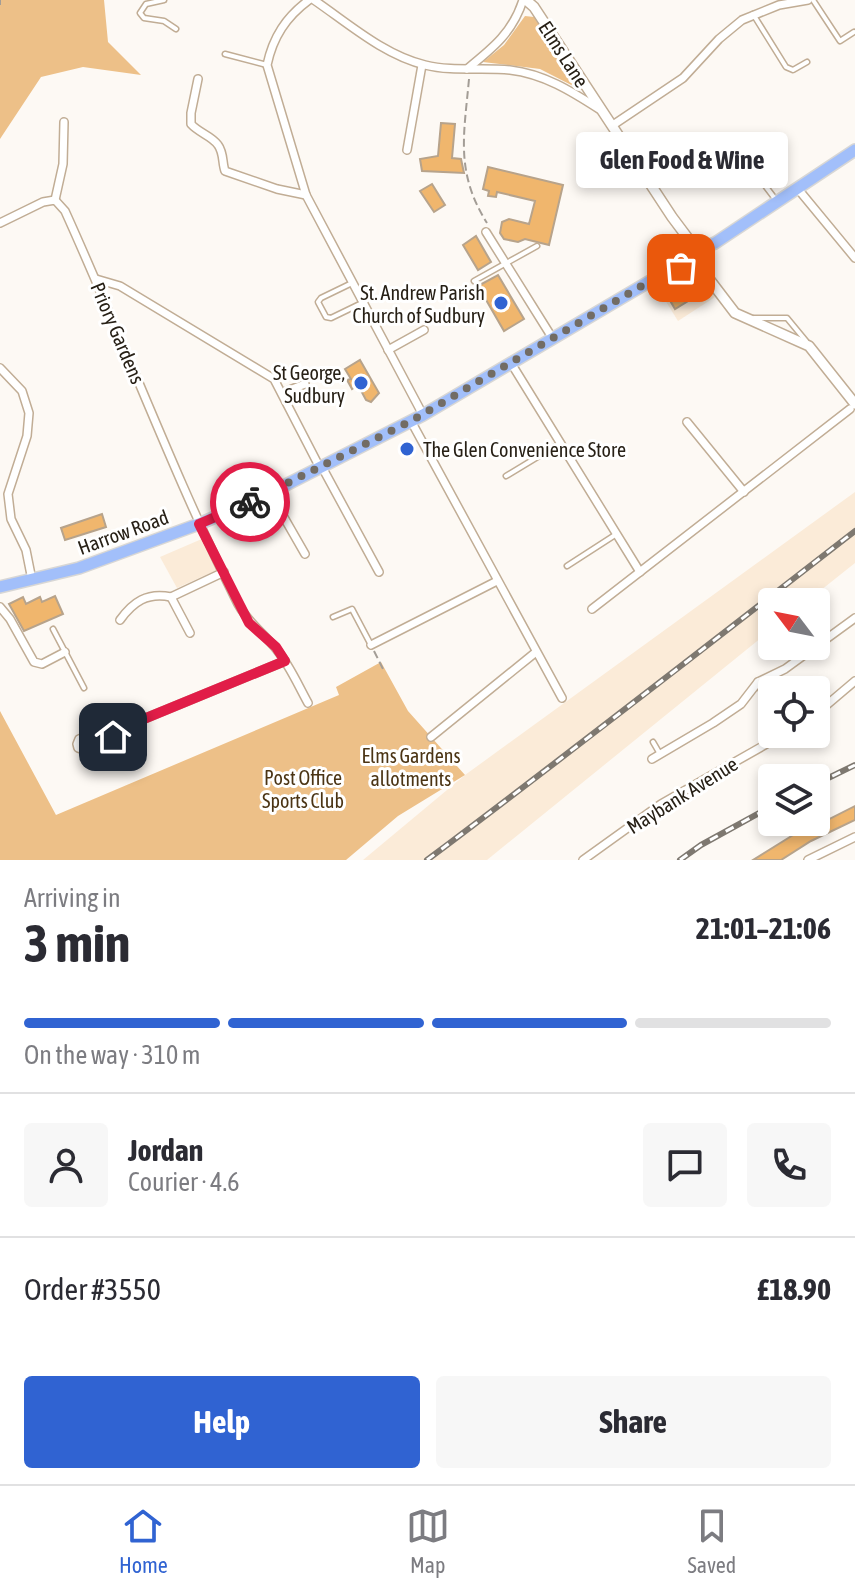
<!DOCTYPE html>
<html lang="en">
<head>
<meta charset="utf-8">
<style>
  :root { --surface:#fff; --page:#f7f7f7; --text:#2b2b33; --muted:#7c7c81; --line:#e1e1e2; --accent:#3063d2 }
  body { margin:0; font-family:"Asap Condensed",sans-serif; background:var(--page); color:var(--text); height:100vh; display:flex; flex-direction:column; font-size:30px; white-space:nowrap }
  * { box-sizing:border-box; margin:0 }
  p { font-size:26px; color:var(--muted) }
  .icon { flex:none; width:44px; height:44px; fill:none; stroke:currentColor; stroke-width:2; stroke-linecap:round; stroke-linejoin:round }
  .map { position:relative; height:860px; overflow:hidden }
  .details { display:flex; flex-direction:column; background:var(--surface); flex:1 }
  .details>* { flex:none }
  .needle { width:52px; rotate:302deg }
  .tools { position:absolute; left:758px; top:588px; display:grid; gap:16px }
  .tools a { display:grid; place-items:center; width:72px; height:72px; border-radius:8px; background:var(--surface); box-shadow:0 4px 12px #0003; font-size:40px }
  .pin { position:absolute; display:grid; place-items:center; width:68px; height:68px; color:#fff; margin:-34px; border-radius:16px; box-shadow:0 4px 12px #0006 }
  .courier { position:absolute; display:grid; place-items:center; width:80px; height:80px; margin:-40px; border:6px solid #e11d48; border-radius:50%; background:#fff; color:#222; box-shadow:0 2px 10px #0007 }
  .bubble { position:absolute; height:56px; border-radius:8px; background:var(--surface); box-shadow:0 4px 12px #0003; font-size:26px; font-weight:700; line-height:56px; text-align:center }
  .overview em { font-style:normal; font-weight:700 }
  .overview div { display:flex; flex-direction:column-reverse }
  .overview { display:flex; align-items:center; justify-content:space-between; height:136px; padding:0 24px }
  h1 { font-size:52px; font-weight:700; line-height:60px }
  .bar { display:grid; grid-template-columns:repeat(4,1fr); gap:12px 8px; align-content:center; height:96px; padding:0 24px }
  .bar i { height:10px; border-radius:6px; background:var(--line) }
  .bar .current { background:var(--accent) }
  .bar p { grid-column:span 4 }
  .line { display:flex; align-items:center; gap:20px; padding:0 24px; border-top:2px solid var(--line) }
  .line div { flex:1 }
  .round { display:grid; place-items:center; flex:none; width:84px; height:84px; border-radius:8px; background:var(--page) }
  .primary-button { display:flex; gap:16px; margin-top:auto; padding:16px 24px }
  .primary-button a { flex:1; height:92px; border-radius:8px; background:var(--accent); color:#fff; font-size:32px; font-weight:700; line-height:92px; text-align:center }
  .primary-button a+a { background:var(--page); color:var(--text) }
  .menu { display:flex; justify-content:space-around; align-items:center; height:112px; border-top:2px solid var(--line); background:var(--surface); font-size:22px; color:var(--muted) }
  .menu a { display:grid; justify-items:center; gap:4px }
  .menu .current { color:var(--accent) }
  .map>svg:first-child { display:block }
</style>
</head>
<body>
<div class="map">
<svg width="855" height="860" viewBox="0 0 855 860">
  <rect width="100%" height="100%" fill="#fdf9f4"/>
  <g fill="#fbebd8">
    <polygon points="688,269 700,275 715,297 678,321 657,287"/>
    <polygon points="855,492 855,563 806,602 772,602 772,629 487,860 363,860 465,775"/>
    <polygon points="204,538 219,569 177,588 160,557"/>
  </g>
  <g fill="#edc088">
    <polygon points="0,0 104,0 108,42 141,75 83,67 41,77 0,139"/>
    <polygon points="525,16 534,17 581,90 540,69 483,62 504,45"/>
    <polygon points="381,662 408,711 465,775 398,816 346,860 0,860 0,711 56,815 339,695 336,687"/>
  </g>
  <g fill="#f0b66d" stroke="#b7a38b" stroke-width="2">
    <polygon points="441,123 455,124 452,158 461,159 464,173 422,171 420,159 438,156"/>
    <polygon points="488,167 563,185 549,245 525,239 518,242 504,239 500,233 502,222 509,219 529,224 535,201 497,192 496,197 488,196 489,191 483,189"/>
    <polygon points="432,184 445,205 434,212 420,191"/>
    <polygon points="476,236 491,262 478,270 463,245"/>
    <polygon points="498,275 524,319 504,331 478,286"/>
    <polygon points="698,278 706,290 675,309 668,297"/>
    <polygon points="360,360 379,393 371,402 366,400 358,385 352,389 347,380 351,379 345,369"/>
    <polygon points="102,514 106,527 65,540 61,528"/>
    <polygon points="55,596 63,614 24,631 9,604 23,597 26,604 40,597 42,602"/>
    <polygon points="855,806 855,820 811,841 781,860 753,860 798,832 800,834"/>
  </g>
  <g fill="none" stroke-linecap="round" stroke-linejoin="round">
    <defs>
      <g id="service">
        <polyline points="164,0 146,4 140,13 144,18 164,21 176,29"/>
        <polyline points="813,0 840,41 854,32"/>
        <polyline points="753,14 786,67 793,70 807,62"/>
        <polyline points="225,54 267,65"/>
        <polyline points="763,183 776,200"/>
        <polyline points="474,281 537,246"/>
        <polyline points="352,283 321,298 318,302 326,317 331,318 362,303"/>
        <polyline points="754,318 787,318 806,341"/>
        <polyline points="506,476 559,444"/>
        <polyline points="567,566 615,535"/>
        <polyline points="333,617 352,609 371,645"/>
        <polyline points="53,629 84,688"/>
        <polyline points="653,742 660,754"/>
      </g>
      <g id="minor">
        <path d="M309,0C286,17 273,37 267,65L306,195L423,415"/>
        <path d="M314,0C349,24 384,55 425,65C453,72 482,67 510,70C544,74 571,91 599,109"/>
        <path d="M467,69C493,48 513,32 523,0"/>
        <path d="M198,79L191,113V124C199,133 212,136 218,145C224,153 222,163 225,171L277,189L306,195"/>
        <polyline points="613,125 683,78 719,39 742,20 779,5 808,0"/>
        <polyline points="407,150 422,65"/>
        <polyline points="798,189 855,258"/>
        <polyline points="55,200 63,164 64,122"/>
        <path d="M0,223L43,202L55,200L65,211C124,341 174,476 238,604C248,623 264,633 277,650C290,666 298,685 308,703"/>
        <polyline points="486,232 553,339"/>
        <polyline points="96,279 120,286 274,379 320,468"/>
        <polyline points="388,350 424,330"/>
        <polyline points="511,363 640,572"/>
        <polyline points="0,368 22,391 29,413 27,436 8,494 11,519 26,550 32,580"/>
        <polyline points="282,393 305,384"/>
        <polyline points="411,421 562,698"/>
        <polyline points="687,422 744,492"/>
        <polyline points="322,467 379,572"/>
        <polyline points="270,493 305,554"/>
        <polyline points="0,607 10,619 34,662 42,664 65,652"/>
        <polyline points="592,609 850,409"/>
        <path d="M120,620C133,602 147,592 171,597"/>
        <polyline points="190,633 171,597 224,572"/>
        <polyline points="371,645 497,581"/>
        <polyline points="758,682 772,706"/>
        <polyline points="816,714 855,681"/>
        <polyline points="117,730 108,727 79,739 77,744 78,748 84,750 113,737 117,730 285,661"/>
        <polyline points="431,737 536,652"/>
        <polyline points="652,759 713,723 741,704 758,682 785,669 855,618"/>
        <polyline points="583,860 661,804 784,734"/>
        <polyline points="808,860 855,837"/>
      </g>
      <g id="tertiary">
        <polyline points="526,0 534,7 672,217 696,249"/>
        <polyline points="691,262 706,275 735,313 809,346 855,404"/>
      </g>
      <g id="primary">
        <path d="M674,267C681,251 701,249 715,243L855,150"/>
        <path d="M0,587L79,568L199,524L270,493L423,415L674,267C687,268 705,257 709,246"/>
      </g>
    </defs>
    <use href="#service" stroke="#c1ad95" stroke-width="7"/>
    <use href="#minor" stroke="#c1ad95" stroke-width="10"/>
    <use href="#tertiary" stroke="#c1ad95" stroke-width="12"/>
    <use href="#primary" stroke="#d8d7d5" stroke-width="14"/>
    <g stroke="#a39d96" stroke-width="2" stroke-dasharray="8 4" stroke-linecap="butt">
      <polyline points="0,5 0,0"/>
      <path d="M469,79C464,135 455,172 487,223"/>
      <polyline points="374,651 384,671"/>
    </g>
    <use href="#service" stroke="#fff" stroke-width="4"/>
    <use href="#minor" stroke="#fff" stroke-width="7"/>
    <use href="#tertiary" stroke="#fff" stroke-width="9"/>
    <use href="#primary" stroke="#a2bffa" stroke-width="11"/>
    <defs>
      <g id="rail">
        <polyline points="816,784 855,765"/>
        <path d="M427,860C571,752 713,641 855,531"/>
        <polyline points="680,860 701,845 772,806"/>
      </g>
    </defs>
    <use href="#rail" stroke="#7e7870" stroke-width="6"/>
    <use href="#rail" stroke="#fff" stroke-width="3" stroke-dasharray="9" stroke-linecap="butt"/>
  </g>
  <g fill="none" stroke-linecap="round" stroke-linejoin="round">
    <polyline stroke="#726c64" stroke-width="8" stroke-dasharray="0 14.4" points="250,502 411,421 674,267 681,268"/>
    <polyline stroke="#e11d48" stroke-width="10" points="113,737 117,730 285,661 276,647 249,623 199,524 250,502"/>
  </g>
  <g fill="#3063d2" stroke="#fff" stroke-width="3">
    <circle cx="501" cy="303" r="8"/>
    <circle cx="361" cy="383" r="8"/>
    <circle cx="407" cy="449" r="8"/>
  </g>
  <g text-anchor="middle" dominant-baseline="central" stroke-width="6" stroke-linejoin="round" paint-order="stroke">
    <g font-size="20" fill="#272016" stroke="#fff">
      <text transform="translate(564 54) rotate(57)">Elms Lane</text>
      <text transform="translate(118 333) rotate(67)">Priory Gardens</text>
      <text transform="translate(123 532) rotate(-20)">Harrow Road</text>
      <text transform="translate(682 795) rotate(-32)">Maybank Avenue</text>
    </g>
    <g font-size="20" fill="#272016" stroke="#fff" text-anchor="end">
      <text x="485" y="292">St. Andrew Parish<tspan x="485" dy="23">Church of Sudbury</tspan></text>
      <text x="345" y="372">St George,<tspan x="345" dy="23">Sudbury</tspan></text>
      <text x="423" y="449" text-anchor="start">The Glen Convenience Store</text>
    </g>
    <g font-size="20" fill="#4b3414" stroke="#fff">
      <text x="411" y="755">Elms Gardens<tspan x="411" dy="23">allotments</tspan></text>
      <text x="303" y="777">Post Office<tspan x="303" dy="23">Sports Club</tspan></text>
    </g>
  </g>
</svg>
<div class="tools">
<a><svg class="needle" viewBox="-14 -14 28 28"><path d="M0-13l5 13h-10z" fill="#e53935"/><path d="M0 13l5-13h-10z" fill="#7c7c81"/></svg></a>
<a><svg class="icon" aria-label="locate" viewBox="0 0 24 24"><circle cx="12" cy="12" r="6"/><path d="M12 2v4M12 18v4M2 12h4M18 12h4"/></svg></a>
<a><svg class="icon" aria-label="layers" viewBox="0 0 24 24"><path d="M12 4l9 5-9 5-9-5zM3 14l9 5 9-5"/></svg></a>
</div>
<div class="pin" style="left:681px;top:268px;background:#ea580c"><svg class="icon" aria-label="bag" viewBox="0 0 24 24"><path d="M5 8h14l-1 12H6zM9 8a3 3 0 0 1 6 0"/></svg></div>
<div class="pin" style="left:113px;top:737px;background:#1f2937"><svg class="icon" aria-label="home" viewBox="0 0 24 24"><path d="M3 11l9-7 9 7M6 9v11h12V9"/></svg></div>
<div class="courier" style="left:250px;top:502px"><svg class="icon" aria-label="bike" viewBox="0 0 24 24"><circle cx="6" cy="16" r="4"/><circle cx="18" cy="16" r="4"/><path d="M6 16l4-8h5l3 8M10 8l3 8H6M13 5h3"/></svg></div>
<div class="bubble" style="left:576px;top:132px;width:212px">Glen Food &amp; Wine</div>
</div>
<section class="details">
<div class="overview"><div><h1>3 min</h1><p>Arriving in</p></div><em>21:01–21:06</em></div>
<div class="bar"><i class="current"></i><i class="current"></i><i class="current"></i><i></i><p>On the way · 310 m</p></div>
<div class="line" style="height:144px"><a class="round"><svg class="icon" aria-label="person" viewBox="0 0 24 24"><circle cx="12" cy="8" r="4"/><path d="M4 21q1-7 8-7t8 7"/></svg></a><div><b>Jordan</b><p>Courier · 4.6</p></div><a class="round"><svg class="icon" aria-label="chat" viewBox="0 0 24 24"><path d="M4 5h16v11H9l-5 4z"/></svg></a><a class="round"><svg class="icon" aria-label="phone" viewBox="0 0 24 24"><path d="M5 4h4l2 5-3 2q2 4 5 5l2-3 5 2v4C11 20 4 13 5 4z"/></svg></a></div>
<div class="line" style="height:104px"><div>Order #3550</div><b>£18.90</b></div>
<div class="primary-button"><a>Help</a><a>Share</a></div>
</section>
<nav class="menu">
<a class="current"><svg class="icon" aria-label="home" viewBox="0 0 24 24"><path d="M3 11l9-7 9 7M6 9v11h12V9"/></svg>Home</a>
<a><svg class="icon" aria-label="map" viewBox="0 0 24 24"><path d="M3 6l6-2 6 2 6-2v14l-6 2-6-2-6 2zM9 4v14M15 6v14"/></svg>Map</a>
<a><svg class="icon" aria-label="saved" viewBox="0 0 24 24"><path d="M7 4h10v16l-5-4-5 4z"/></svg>Saved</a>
</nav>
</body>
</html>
